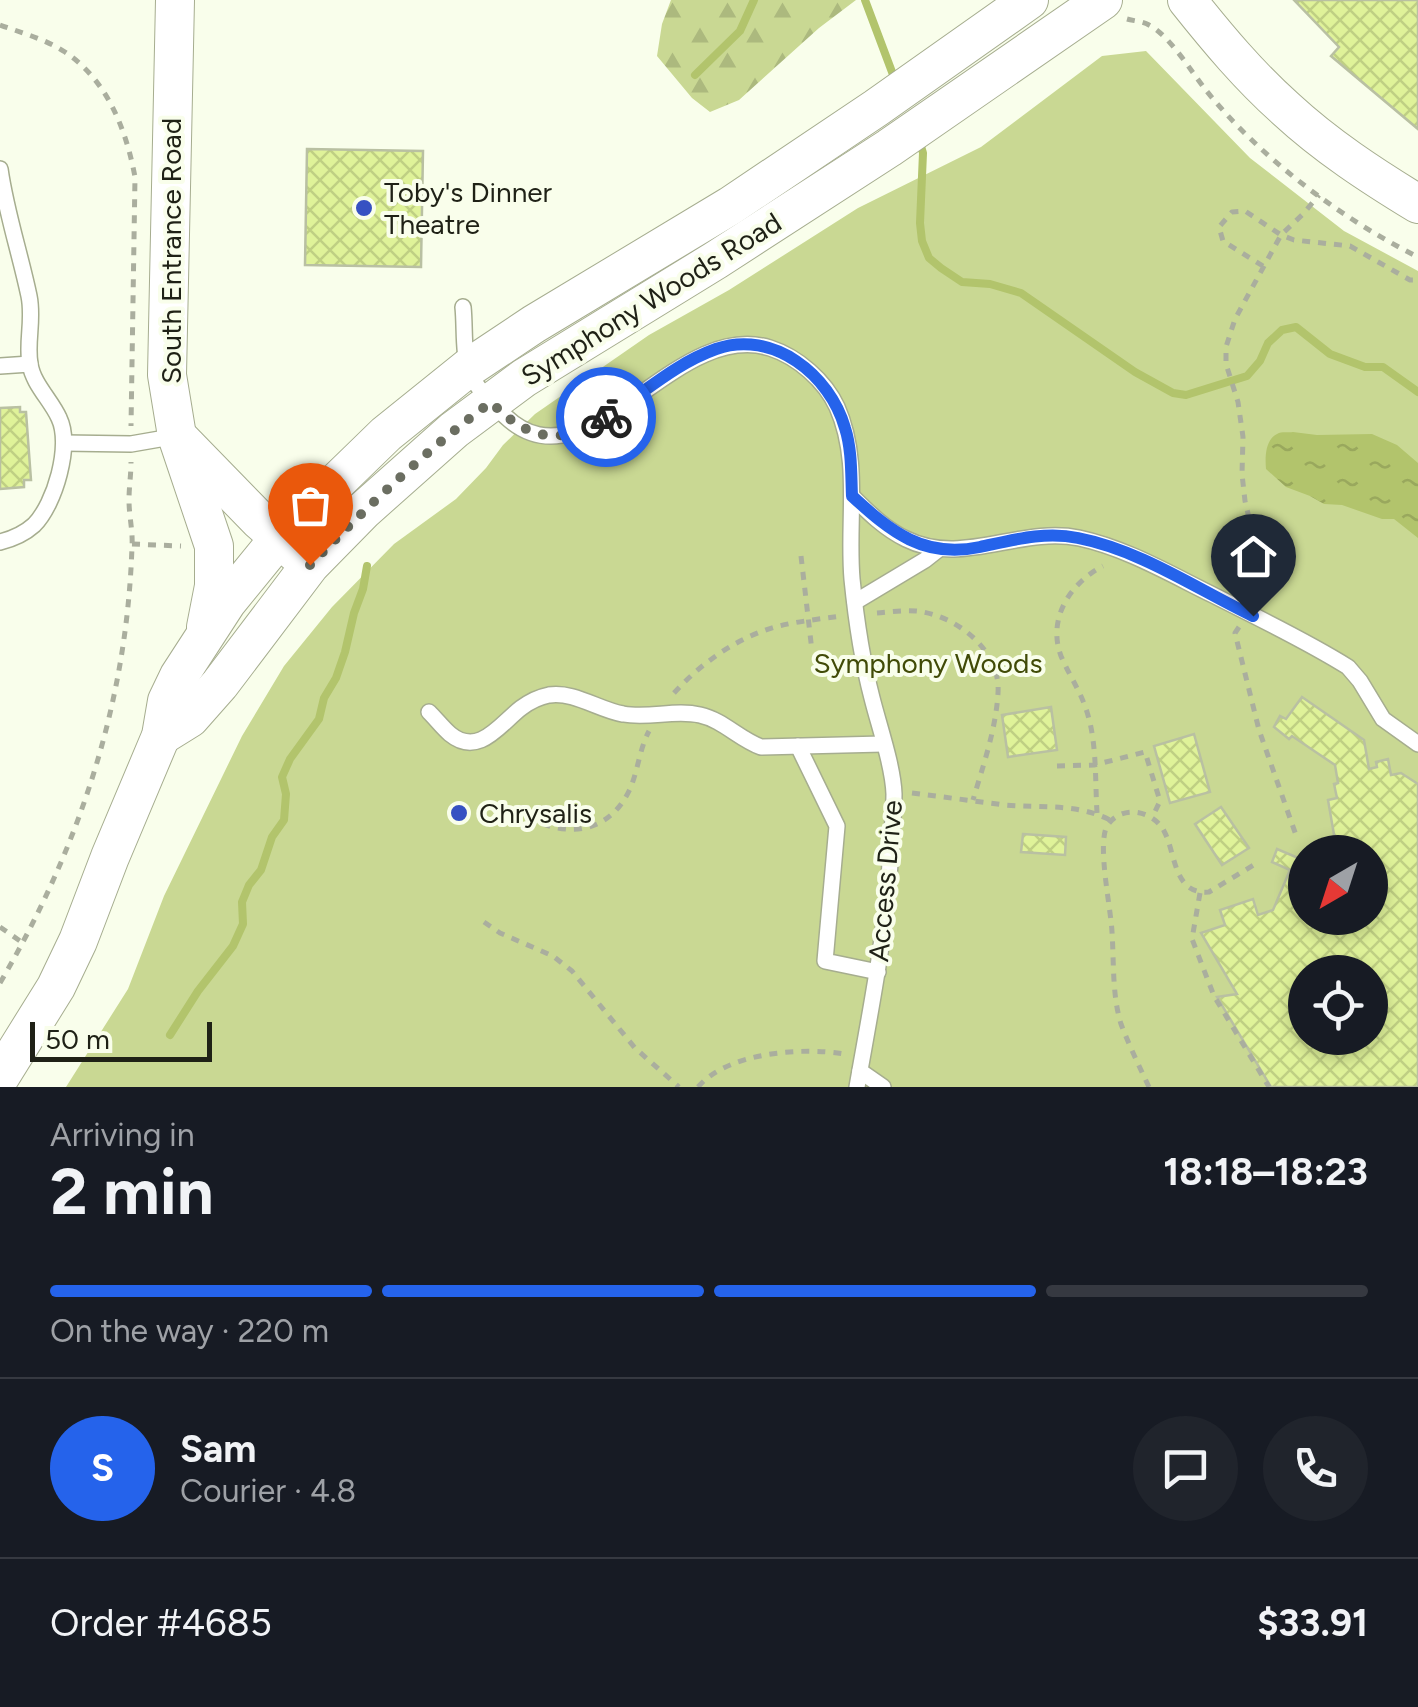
<!DOCTYPE html>
<html lang="en">
<head>
<meta charset="utf-8">
<style>
  :root { --surface:#171b24; --page:#20242c; --text:#f1f3f6; --muted:#9ea1a6; --line:#363941; --accent:#2563eb }
  body { margin:0; font-family:Figtree,sans-serif; background:var(--page); color:var(--text); height:100vh; display:flex; flex-direction:column; font-size:38px; white-space:nowrap }
  * { box-sizing:border-box; margin:0 }
  p { font-size:32px; color:var(--muted) }
  .icon { flex:none; width:55px; height:55px; fill:none; stroke:currentColor; stroke-width:2; stroke-linecap:round; stroke-linejoin:round }
  .map { position:relative; height:1087px; overflow:hidden }
  .drawer { display:flex; flex-direction:column; background:var(--surface); flex:1 }
  .drawer>* { flex:none }
  .needle { width:65px; rotate:219deg }
  .controls { position:absolute; left:1288px; top:835px; display:grid; gap:20px }
  .controls a { display:grid; place-items:center; width:100px; height:100px; border-radius:50%; background:var(--surface); box-shadow:0 5px 15px #0003; font-size:50px }
  .scale { position:absolute; left:30px; bottom:25px; width:182px; box-sizing:border-box; padding-left:10px; border:5px solid #1f2116; border-top:0; font-size:28px; line-height:35px; white-space:nowrap; color:#1f2116; -webkit-text-stroke:8px #f9feeb; paint-order:stroke }
  .pin { position:absolute; display:grid; place-items:center; width:85px; height:85px; color:#fff; margin:-102px -42px; border-radius:50% 50% 50% 0; rotate:-45deg; box-shadow:0 0 10px #0007 }
  .pin .icon { rotate:45deg }
  .courier { position:absolute; display:grid; place-items:center; width:100px; height:100px; margin:-50px; border:8px solid #2563eb; border-radius:50%; background:#fff; color:#222; box-shadow:0 2px 12px #0007 }
  .head em { font-style:normal; font-weight:700 }
  .head div { display:flex; flex-direction:column-reverse }
  .head { display:flex; align-items:center; justify-content:space-between; height:170px; padding:0 50px }
  h1 { font-size:65px; font-weight:700; line-height:75px }
  .bar { display:grid; grid-template-columns:repeat(4,1fr); gap:15px 10px; align-content:center; height:120px; padding:0 50px }
  .bar i { height:12px; border-radius:8px; background:var(--line) }
  .bar .on { background:var(--accent) }
  .bar p { grid-column:span 4 }
  .line { display:flex; align-items:center; gap:25px; padding:0 50px; border-top:2px solid var(--line) }
  .line div { flex:1 }
  .round { display:grid; place-items:center; flex:none; width:105px; height:105px; border-radius:52px; background:var(--page) }
  .map>svg:first-child { display:block }
</style>
</head>
<body>
<div class="map">
<svg width="1418" height="1087" viewBox="0 0 1418 1087">
  <defs>
    <pattern id="forest-firs" width="22" height="20" patternUnits="userSpaceOnUse" patternTransform="scale(2.5)"><rect width="22" height="20" fill="#c9d893"/><path d="M5 1l3.5 6h-7zM16 11l3.5 6h-7z" fill="#acb97e"/></pattern>
    <pattern id="water-ripples" width="26" height="14" patternUnits="userSpaceOnUse" patternTransform="scale(2.5)"><rect width="26" height="14" fill="#b2c46c"/><path d="M2 4q2-2 4 0t4 0M15 11q2-2 4 0t4 0" fill="none" stroke="#99a85d"/></pattern>
    <pattern id="building-cross-hatch" width="8" height="8" patternUnits="userSpaceOnUse" patternTransform="scale(2.5)"><rect width="8" height="8" fill="#dff299"/><path d="M0 0l8 8M0 8l8-8" fill="none" stroke="#bfcf83"/></pattern>
  </defs>
  <rect width="100%" height="100%" fill="#f9feeb"/>
  <polygon fill="url(#forest-firs)" points="671,0 856,0 819,28 739,100 710,112 692,98 657,56 662,24"/>
  <path fill="#c9d893" fill-rule="evenodd" d="M1146,51L1250,158L1344,231L1418,271V1087H66L128,989L164,896L242,736L284,666L332,607L394,544L456,499L486,468L503,445L535,414L649,335L729,290L858,208L981,147L1102,56ZM1305,852H1370V918H1305ZM1305,972H1370V1038H1305Z"/>
  <path fill="url(#water-ripples)" d="M1293,432L1317,435L1372,434L1397,445L1418,463V538L1394,519H1382L1342,505L1324,504L1310,496L1286,487L1266,469C1265,458 1265,440 1277,434C1282,431 1288,433 1293,432Z"/>
  <g fill="none" stroke-linecap="round" stroke-linejoin="round">
    <g stroke="#b2c46c" stroke-width="8">
      <polyline points="865,0 895,80"/>
      <polyline points="695,75 740,31 754,0"/>
      <polyline points="919,139 923,153 920,223 922,241 929,258 941,268 962,282 990,284 1021,293 1135,372 1173,393 1186,395 1247,376 1260,361 1268,343 1282,330 1296,327 1330,354 1365,367 1383,367 1418,392"/>
      <polyline points="170,1035 198,991 233,946 243,924 242,902 249,885 261,870 272,837 284,820 286,794 282,777 290,759 319,719 324,698 336,678 345,652 354,613 363,589 367,566"/>
    </g>
  </g>
  <g fill="url(#building-cross-hatch)" stroke="#b9c0a2" stroke-width="2.5" fill-rule="evenodd">
    <polygon points="1294,0 1418,0 1418,129 1331,56 1339,47"/>
    <polygon points="307,149 423,151 421,267 305,265"/>
    <polygon points="20,407 20,412 26,412 31,480 24,480 24,487 0,489 0,408"/>
    <path d="M1302,697L1364,740L1369,769L1377,767L1376,762L1388,759L1391,775L1401,773L1418,784V1087H1271L1217,997L1237,994L1201,933L1225,925L1220,910L1253,899L1258,915L1273,910L1290,870L1272,862L1277,849L1303,860L1301,867L1305,868V918H1370V852H1337L1328,800L1337,798L1334,784L1338,783L1335,765L1292,736L1289,739L1274,727L1280,716L1286,719ZM1305,972H1370V1038H1305Z"/>
    <polygon points="1051,707 1057,750 1008,757 1002,715"/>
    <polygon points="1194,734 1210,792 1170,803 1154,746"/>
    <polygon points="1221,807 1249,848 1222,865 1195,824"/>
    <polygon points="1023,834 1066,837 1065,855 1021,852"/>
  </g>
  <g fill="none" stroke-linecap="round" stroke-linejoin="round">
    <defs>
      <g id="service">
        <path d="M0,169C6,212 20,253 29,296C34,320 26,342 30,364C33,384 51,400 59,418C72,445 55,504 34,525C24,534 12,539 0,542"/>
        <path d="M463,307C465,325 463,352 468,368C473,385 492,404 505,416C587,494 673,318 770,348C798,357 825,381 837,407C861,461 847,521 852,579C856,619 862,660 872,698C879,726 893,766 894,794C894,812 892,830 891,847C887,929 871,1007 857,1087"/>
        <polyline points="0,366 30,364"/>
        <polyline points="64,443 131,444 177,436"/>
        <path d="M852,496C868,512 885,529 906,539C962,567 1020,526 1079,538C1126,548 1170,574 1213,595C1258,618 1305,640 1348,667L1360,681L1383,719L1418,744"/>
        <polyline points="855,602 925,560 939,549"/>
        <path d="M429,712C436,719 443,728 450,734C479,758 501,723 521,708C529,702 539,697 549,695C574,691 599,710 623,714C649,719 675,709 700,715C723,720 739,739 761,747L883,744"/>
        <polyline points="798,746 837,826 825,961 878,972"/>
        <polyline points="860,1071 883,1087"/>
      </g>
      <g id="tertiary">
        <polyline points="175,0 167,375 177,436 214,546 214,586 206,627"/>
        <path d="M1187,0C1218,39 1249,76 1286,109C1326,146 1372,176 1418,204"/>
        <polyline points="182,441 259,520 296,553"/>
        <polyline points="161,736 190,718 220,684 310,565 364,510 454,430 524,378 716,260 889,148 1103,0"/>
        <polyline points="0,1077 56,987 78,941 110,857 161,736 167,701 179,676 227,602 280,537 386,434 468,368 534,324 730,206 876,108 1029,0"/>
      </g>
    </defs>
    <use href="#service" stroke="#a6ad8f" stroke-width="18"/>
    <use href="#tertiary" stroke="#a6ad8f" stroke-width="40"/>
    <g stroke="#aaae9e" stroke-width="5" stroke-dasharray="8 8" stroke-linecap="butt">
      <path d="M1127,19C1134,21 1142,21 1149,25C1169,35 1191,71 1205,89C1259,157 1340,218 1418,257"/>
      <path d="M0,25C22,33 45,39 65,52C107,80 126,129 135,177L131,426"/>
      <polyline points="1263,266 1223,241 1219,227 1232,212 1245,211 1281,235 1294,240 1350,246 1410,280 1418,280"/>
      <polyline points="132,544 181,546"/>
      <polyline points="801,556 812,651"/>
      <polyline points="1258,596 1261,588 1262,572 1245,501 1242,474 1243,437 1238,402 1226,364 1226,347 1235,319 1281,235 1303,214 1319,195"/>
      <path d="M877,613C890,612 904,610 916,611C956,615 1001,650 998,693C996,729 983,766 973,800"/>
      <polyline points="1239,627 1235,633 1259,730 1297,838"/>
      <path d="M674,693C701,663 739,636 779,626C799,621 821,619 841,616"/>
      <polyline points="1057,766 1094,765 1145,752 1160,801 1152,818"/>
      <path d="M912,793C943,797 974,801 1005,805C1043,808 1078,803 1112,821"/>
      <path d="M1097,813C1095,780 1097,743 1087,712C1081,692 1069,675 1061,656C1047,619 1070,583 1103,566"/>
      <path d="M528,817C566,838 608,834 629,791C638,772 639,750 649,731"/>
      <polyline points="1200,893 1192,939 1214,996 1269,1087"/>
      <polyline points="484,922 500,933 553,956 572,971 635,1048 679,1087"/>
      <polyline points="0,927 23,943"/>
      <path d="M0,983C79,848 127,704 132,546C133,531 129,516 129,500C129,487 131,475 131,462"/>
      <path d="M698,1087C728,1052 802,1047 844,1054"/>
      <path d="M1149,1087C1139,1066 1129,1045 1121,1024C1112,995 1114,962 1112,932C1111,909 1097,845 1107,826C1121,804 1153,810 1164,831C1176,853 1173,895 1209,892L1257,863"/>
    </g>
    <use href="#service" stroke="#fff" stroke-width="15"/>
    <use href="#tertiary" stroke="#fff" stroke-width="38"/>
  </g>
  <g fill="none" stroke-linecap="round" stroke-linejoin="round">
    <path stroke="#6b6e61" stroke-width="10" stroke-dasharray="0 18" d="M310,565C367,507 425,451 491,402C528,440 560,447 606,417"/>
    <path stroke="#2563eb" stroke-width="12" d="M606,417C643,394 674,364 716,349C773,329 830,375 845,428C852,450 851,474 852,496C891,532 924,559 980,547C1013,540 1045,531 1078,538C1140,550 1197,589 1253,616"/>
  </g>
  <g fill="#3651c2" stroke="#f9feeb" stroke-width="4">
    <circle cx="364" cy="208" r="10"/>
    <circle cx="459" cy="813" r="10"/>
  </g>
  <g text-anchor="middle" dominant-baseline="central" stroke-width="8" stroke-linejoin="round" paint-order="stroke">
    <g font-size="28" fill="#1f2116" stroke="#f9feeb" text-anchor="start">
      <text x="384" y="192">Toby's Dinner<tspan x="384" dy="32">Theatre</tspan></text>
      <text x="479" y="813">Chrysalis</text>
    </g>
    <g font-size="28" fill="#1f2116" stroke="#f9feeb">
      <text transform="translate(171 251) rotate(-90)">South Entrance Road</text>
      <text transform="translate(651 299) rotate(-32)">Symphony Woods Road</text>
      <text transform="translate(885 881) rotate(-85)">Access Drive</text>
    </g>
    <g font-size="28" fill="#414b07" stroke="#f9feeb">
      <text x="928" y="663">Symphony Woods</text>
    </g>
  </g>
</svg>
<div class="controls">
<a><svg class="needle" viewBox="-14 -14 28 28"><path d="M0-13l5 13h-10z" fill="#e53935"/><path d="M0 13l5-13h-10z" fill="#9ea1a6"/></svg></a>
<a><svg class="icon" aria-label="locate" viewBox="0 0 24 24"><circle cx="12" cy="12" r="6"/><path d="M12 2v4M12 18v4M2 12h4M18 12h4"/></svg></a>
</div>
<div class="scale">50 m</div>
<div class="pin" style="left:310px;top:565px;background:#ea580c"><svg class="icon" aria-label="bag" viewBox="0 0 24 24"><path d="M5 8h14l-1 12H6zM9 8a3 3 0 0 1 6 0"/></svg></div>
<div class="pin" style="left:1253px;top:616px;background:#1f2937"><svg class="icon" aria-label="home" viewBox="0 0 24 24"><path d="M3 11l9-7 9 7M6 9v11h12V9"/></svg></div>
<div class="courier" style="left:606px;top:417px"><svg class="icon" aria-label="bike" viewBox="0 0 24 24"><circle cx="6" cy="16" r="4"/><circle cx="18" cy="16" r="4"/><path d="M6 16l4-8h5l3 8M10 8l3 8H6M13 5h3"/></svg></div>
</div>
<section class="drawer">
<div class="head"><div><h1>2 min</h1><p>Arriving in</p></div><em>18:18–18:23</em></div>
<div class="bar"><i class="on"></i><i class="on"></i><i class="on"></i><i></i><p>On the way · 220 m</p></div>
<div class="line" style="height:180px"><b class="round" style="background:var(--accent);color:#fff">S</b><div><b>Sam</b><p>Courier · 4.8</p></div><a class="round"><svg class="icon" aria-label="chat" viewBox="0 0 24 24"><path d="M4 5h16v11H9l-5 4z"/></svg></a><a class="round"><svg class="icon" aria-label="phone" viewBox="0 0 24 24"><path d="M5 4h4l2 5-3 2q2 4 5 5l2-3 5 2v4C11 20 4 13 5 4z"/></svg></a></div>
<div class="line" style="height:130px"><div>Order #4685</div><b>$33.91</b></div>
</section>
</body>
</html>
